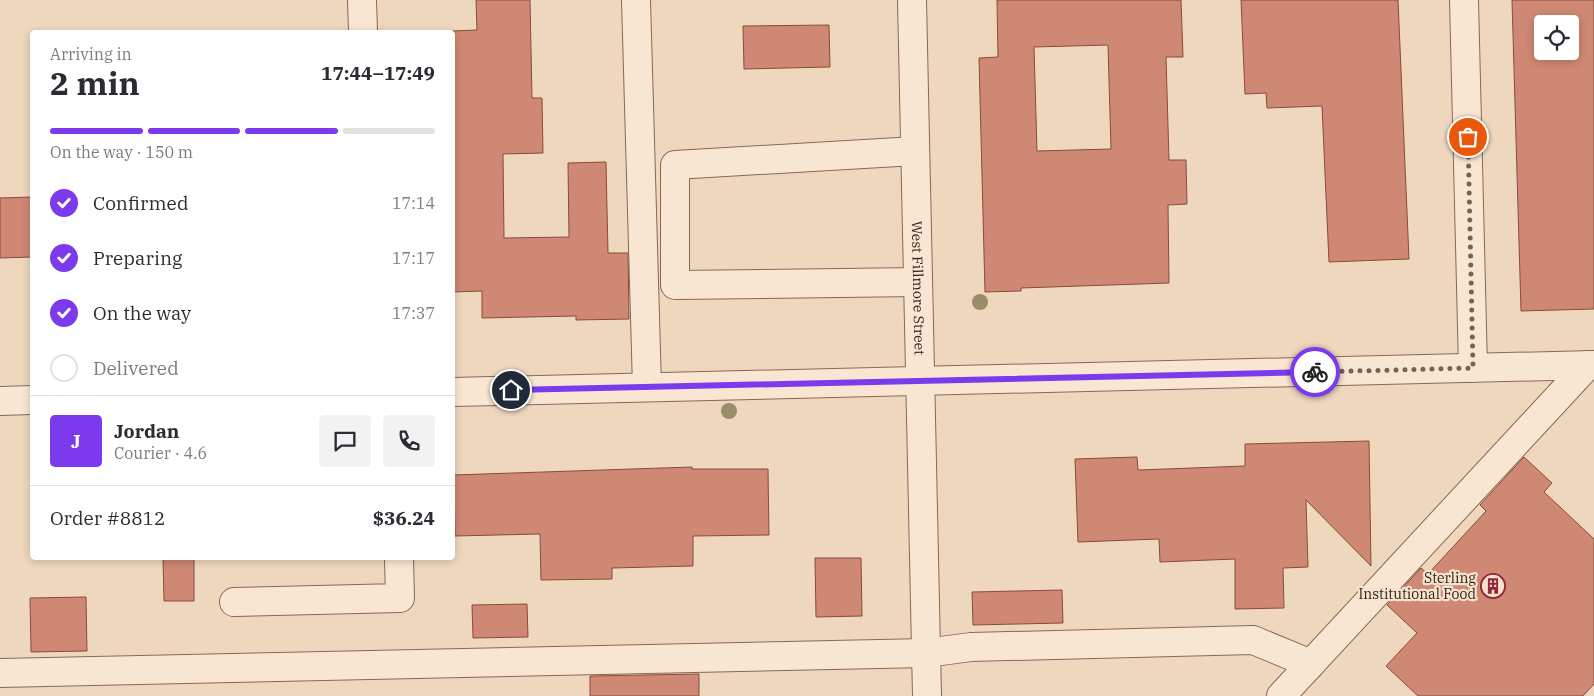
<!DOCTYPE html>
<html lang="en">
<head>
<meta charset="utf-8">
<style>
  :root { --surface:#fff; --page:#f2f2f3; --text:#2b2b33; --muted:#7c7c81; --line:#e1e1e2; --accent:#7c3aed }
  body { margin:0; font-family:"IBM Plex Serif",serif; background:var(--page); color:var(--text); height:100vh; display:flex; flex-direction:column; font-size:19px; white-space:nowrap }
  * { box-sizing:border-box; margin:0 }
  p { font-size:16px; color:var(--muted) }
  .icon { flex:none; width:28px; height:28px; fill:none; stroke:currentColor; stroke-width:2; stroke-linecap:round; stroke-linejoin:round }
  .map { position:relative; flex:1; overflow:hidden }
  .sheet { position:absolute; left:30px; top:30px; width:425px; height:530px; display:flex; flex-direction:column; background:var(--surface); border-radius:5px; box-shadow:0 2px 8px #0003 }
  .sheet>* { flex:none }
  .tools { position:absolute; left:1534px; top:15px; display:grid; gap:10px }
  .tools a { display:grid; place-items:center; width:45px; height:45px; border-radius:5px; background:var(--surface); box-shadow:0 2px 8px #0003; font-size:25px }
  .pin { position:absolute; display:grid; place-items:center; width:42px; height:42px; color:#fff; margin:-21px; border:2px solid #fff; border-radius:50%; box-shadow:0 1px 5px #0007 }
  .courier { position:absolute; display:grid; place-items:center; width:50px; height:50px; margin:-25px; border:4px solid #7c3aed; border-radius:50%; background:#fff; color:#222; box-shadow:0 1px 6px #0007 }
  .summary em { font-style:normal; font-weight:700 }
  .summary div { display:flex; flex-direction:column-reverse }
  .summary { display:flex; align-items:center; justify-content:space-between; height:85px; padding:0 20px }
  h1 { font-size:32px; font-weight:700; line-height:38px }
  .bar { display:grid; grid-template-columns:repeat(4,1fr); gap:8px 5px; align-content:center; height:60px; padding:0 20px }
  .bar i { height:6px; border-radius:4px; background:var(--line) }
  .bar .on { background:var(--accent) }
  .bar p { grid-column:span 4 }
  .line { display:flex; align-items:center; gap:12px; padding:0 20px; border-top:1px solid var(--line) }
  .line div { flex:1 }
  .round { display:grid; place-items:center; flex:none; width:52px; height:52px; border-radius:5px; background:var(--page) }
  ol { padding:0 20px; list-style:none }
  li { display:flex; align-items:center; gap:15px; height:55px }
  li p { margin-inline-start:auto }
  li .icon { padding:5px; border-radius:50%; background:var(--accent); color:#fff; stroke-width:4 }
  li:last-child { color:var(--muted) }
  li i { width:28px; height:28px; border:2px solid var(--line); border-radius:50% }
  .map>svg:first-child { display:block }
</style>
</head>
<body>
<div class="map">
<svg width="1594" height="696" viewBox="0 0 1594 696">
  <rect width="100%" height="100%" fill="#efd7be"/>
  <g fill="#ce8873" stroke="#874c3c" fill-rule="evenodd">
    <polygon points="476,0 530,0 532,98 542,98 543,153 503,154 504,238 569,237 568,163 606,162 608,253 628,253 629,319 576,320 576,316 482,318 482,291 452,292 452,31 477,30"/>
    <path d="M997,0H1181L1183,57H1166L1169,160H1186L1187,204L1168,205L1169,283L1021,288V291L985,292L979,58L998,57ZM1108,45L1111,149L1037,151L1034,47Z"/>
    <polygon points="1241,0 1398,0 1409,259 1329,262 1322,106 1267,108 1266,93 1245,94"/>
    <path d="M1512,0H1594V309L1521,311ZM1542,24H1570V51H1542Z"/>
    <polygon points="829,25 830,67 744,69 743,26"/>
    <polygon points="32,197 32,257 0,258 0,198"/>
    <polygon points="1369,441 1371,566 1306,500 1308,567 1283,568 1284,608 1235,609 1235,559 1160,562 1159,539 1078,542 1075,459 1137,457 1138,470 1245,466 1245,444"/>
    <polygon points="1524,457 1552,483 1544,492 1594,539 1594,684 1583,696 1418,696 1386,666 1417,633 1387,605 1421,568 1428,574 1486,511 1480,505"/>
    <polygon points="692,467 692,469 768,469 769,535 693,536 693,566 612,568 612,579 541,580 540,534 455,536 454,475"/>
    <polygon points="163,558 194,558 194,601 164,601"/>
    <polygon points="815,558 861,558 862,616 816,617"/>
    <polygon points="1062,590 1063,623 973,625 972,592"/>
    <polygon points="86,597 87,651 31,652 30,598"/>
    <polygon points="527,604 528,637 473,638 472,605"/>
    <polygon points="699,674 699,696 590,696 590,676"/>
  </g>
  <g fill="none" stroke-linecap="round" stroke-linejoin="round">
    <defs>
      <g id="minor">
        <polyline points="362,0 363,32"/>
        <polyline points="636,0 647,387"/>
        <path id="s1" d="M912,0L927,696"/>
        <polyline points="1464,0 1473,368"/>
        <polyline points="915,151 675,165 675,285 918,282"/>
        <polyline points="452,392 1594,365"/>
        <polyline points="0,401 32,400"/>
        <polyline points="234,602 400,598 399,558"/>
        <polyline points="0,673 926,653 971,647 1253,640 1311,664"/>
        <polyline points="1281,696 1588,365"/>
      </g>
    </defs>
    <use href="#minor" stroke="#876857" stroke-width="30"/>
    <use href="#minor" stroke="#f9e6d2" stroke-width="28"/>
  </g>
  <g fill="#988e68">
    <circle cx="980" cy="302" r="8"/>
    <circle cx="729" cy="411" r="8"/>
  </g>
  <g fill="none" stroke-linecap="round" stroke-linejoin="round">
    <polyline stroke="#776355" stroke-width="5" stroke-dasharray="0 9" points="1315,372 1473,368 1468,137"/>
    <polyline stroke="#7c3aed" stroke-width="6" points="511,390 1315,372"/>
  </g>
  <defs>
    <symbol id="building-ring" viewBox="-11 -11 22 22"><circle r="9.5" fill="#f6e3ce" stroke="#98253b" stroke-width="1.5"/><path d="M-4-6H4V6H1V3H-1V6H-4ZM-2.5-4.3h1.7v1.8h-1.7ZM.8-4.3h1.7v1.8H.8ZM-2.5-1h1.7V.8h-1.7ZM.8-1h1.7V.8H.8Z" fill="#98253b"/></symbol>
  </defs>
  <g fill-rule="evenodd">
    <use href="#building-ring" x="1479" y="572" width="28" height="28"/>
  </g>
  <g text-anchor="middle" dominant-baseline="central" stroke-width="4.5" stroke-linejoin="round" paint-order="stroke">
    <g font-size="14" fill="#36241c" stroke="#f6e3ce">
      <text stroke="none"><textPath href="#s1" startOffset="288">West Fillmore Street</textPath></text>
    </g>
    <g font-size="14" fill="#36241c" stroke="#f6e3ce" text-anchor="end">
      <text x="1476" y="578">Sterling<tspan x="1476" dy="16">Institutional Food</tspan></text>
    </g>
  </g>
</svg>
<div class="tools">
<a><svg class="icon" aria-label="locate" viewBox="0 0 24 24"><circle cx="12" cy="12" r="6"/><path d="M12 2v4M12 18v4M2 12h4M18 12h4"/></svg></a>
</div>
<div class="pin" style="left:1468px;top:137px;background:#ea580c"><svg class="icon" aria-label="bag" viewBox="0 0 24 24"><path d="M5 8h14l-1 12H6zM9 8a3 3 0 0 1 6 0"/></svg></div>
<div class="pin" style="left:511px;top:390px;background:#1f2937"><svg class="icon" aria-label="home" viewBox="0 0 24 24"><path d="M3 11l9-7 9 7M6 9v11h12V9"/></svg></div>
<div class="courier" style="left:1315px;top:372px"><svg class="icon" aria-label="bike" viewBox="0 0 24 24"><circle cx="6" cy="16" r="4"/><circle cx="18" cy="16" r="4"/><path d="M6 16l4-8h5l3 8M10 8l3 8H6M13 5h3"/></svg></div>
<section class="sheet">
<div class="summary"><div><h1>2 min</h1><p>Arriving in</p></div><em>17:44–17:49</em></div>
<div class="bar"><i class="on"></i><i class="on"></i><i class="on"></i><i></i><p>On the way · 150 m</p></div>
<ol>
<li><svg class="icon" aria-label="check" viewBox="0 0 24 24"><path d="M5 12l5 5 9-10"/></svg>Confirmed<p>17:14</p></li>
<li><svg class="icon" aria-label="check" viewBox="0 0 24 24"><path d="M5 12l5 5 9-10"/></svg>Preparing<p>17:17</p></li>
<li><svg class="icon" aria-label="check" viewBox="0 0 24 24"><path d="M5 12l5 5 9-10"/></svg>On the way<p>17:37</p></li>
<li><i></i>Delivered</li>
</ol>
<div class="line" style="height:90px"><b class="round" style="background:var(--accent);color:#fff">J</b><div><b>Jordan</b><p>Courier · 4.6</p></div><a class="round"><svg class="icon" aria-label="chat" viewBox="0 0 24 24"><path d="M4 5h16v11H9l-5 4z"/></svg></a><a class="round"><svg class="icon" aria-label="phone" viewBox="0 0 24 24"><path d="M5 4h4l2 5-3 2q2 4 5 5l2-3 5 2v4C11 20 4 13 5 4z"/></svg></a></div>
<div class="line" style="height:65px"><div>Order #8812</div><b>$36.24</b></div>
</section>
</div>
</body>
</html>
